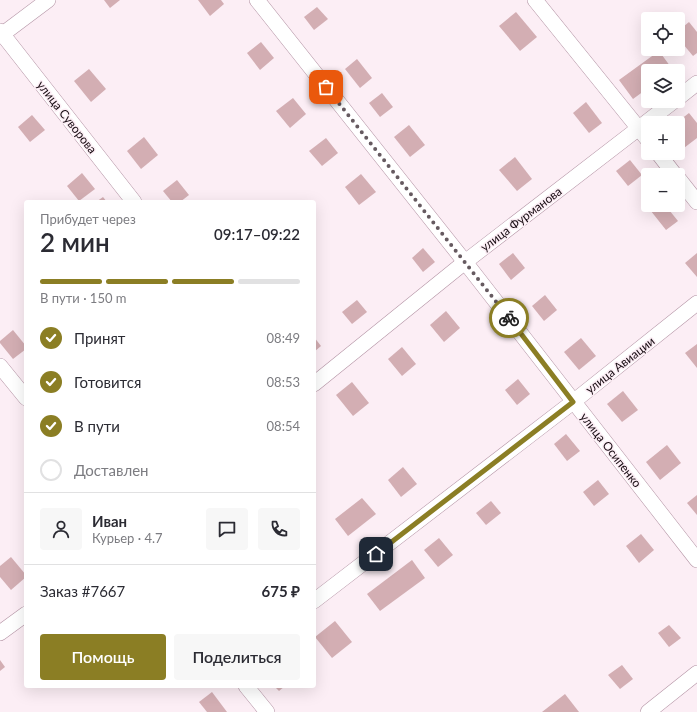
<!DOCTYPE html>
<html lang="ru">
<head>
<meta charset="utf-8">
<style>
  :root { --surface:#fff; --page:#f7f7f7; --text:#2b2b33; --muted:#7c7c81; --line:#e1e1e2; --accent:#8b7e24 }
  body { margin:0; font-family:Lato,sans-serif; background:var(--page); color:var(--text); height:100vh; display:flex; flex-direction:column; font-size:15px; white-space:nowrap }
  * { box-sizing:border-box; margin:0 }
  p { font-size:13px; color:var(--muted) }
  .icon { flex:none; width:22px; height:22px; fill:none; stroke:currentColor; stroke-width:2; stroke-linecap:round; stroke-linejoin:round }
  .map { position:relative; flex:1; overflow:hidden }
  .side { position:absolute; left:24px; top:200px; width:292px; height:488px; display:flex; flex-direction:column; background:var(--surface); border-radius:4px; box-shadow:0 4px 16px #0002 }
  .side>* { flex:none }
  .buttons { position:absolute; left:641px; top:12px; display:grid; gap:8px }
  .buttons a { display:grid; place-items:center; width:44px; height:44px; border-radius:4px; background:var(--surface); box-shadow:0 4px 16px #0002; font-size:20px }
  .pin { position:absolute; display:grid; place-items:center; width:34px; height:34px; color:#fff; margin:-17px; border-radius:8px; box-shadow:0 2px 6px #0006 }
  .courier { position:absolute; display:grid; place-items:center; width:40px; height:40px; margin:-20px; border:3px solid #8b7e24; border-radius:50%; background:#fff; color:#222; box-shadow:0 1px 5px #0007 }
  .head em { font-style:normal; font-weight:600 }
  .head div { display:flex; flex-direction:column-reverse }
  .head { display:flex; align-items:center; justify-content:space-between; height:68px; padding:0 16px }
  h1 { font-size:26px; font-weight:600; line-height:30px }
  .bar { display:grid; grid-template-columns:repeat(4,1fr); gap:6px 4px; align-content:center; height:48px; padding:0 16px }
  .bar i { height:5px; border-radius:3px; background:var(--line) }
  .bar .on { background:var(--accent) }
  .bar p { grid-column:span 4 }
  .line { display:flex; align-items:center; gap:10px; padding:0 16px; border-top:1px solid var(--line) }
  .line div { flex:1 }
  .round { display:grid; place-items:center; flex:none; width:42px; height:42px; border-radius:4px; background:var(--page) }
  ol { padding:0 16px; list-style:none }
  li { display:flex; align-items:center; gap:12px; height:44px }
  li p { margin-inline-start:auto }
  li .icon { padding:4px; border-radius:50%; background:var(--accent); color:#fff; stroke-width:4 }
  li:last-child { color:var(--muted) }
  li i { width:22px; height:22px; border:2px solid var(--line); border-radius:50% }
  .button { display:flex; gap:8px; margin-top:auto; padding:8px 16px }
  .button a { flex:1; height:46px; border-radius:4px; background:var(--accent); color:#fff; font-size:16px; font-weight:600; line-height:46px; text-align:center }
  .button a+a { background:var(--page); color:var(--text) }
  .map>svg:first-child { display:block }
</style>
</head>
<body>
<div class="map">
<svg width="697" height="712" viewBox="0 0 697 712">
  <rect width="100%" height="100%" fill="#fceef5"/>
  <g fill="#d3aeb3">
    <polygon points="104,0 120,0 110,8"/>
    <polygon points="198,0 221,0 224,4 210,16"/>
    <polygon points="317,7 328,19 314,30 304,17"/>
    <polygon points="516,12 537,37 520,51 499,26"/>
    <polygon points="689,22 697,32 697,53 693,56 678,38 678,31"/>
    <polygon points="261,42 274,58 260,70 247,53"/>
    <polygon points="659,51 673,70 648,71 648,88 633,99 619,80"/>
    <polygon points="357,59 372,78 360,88 345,69"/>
    <polygon points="89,69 106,89 91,102 74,81"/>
    <polygon points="382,93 393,107 380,117 369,103"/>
    <polygon points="293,98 306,114 290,128 276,111"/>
    <polygon points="586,102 602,123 589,133 573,113"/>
    <polygon points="689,113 697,123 697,138 680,151 678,148 678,123 676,123"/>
    <polygon points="32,115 45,130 30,142 18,127"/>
    <polygon points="409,125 425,145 410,157 394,137"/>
    <polygon points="144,137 158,155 141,169 127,151"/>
    <polygon points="326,138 338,153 322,166 309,151"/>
    <polygon points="515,157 532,179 517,191 499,170"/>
    <polygon points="630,160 642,175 628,186 616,171"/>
    <polygon points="82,173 95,189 79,201 67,186"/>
    <polygon points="361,174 376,192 359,205 345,187"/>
    <polygon points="177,180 189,195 180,202 172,202 163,191"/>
    <polygon points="103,197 107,202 96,202"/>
    <polygon points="648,197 648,205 665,205 678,221 666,230 643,201"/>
    <polygon points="423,248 435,262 423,272 412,258"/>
    <polygon points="513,253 525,268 511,280 499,264"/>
    <polygon points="697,253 697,277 685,263"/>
    <polygon points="545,295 557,310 544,321 532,306"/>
    <polygon points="357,300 367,312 352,324 342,312"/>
    <polygon points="446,311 460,328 444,342 430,325"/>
    <polygon points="13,330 26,346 26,349 13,359 0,343 0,341"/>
    <polygon points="314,337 321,346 314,352"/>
    <polygon points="581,338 596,356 579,370 564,352"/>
    <polygon points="697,344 697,368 685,353"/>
    <polygon points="402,347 416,364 402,376 388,359"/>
    <polygon points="518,379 530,394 517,405 505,390"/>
    <polygon points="352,382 369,403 353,416 336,395"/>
    <polygon points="623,391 638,410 622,422 607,404"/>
    <polygon points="566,434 580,451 567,461 554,444"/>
    <polygon points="667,445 681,463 660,480 646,462"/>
    <polygon points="403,467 417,484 401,497 388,480"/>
    <polygon points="598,480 609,494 594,506 583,492"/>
    <polygon points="697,495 697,515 687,503"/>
    <polygon points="362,498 376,514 348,536 335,519"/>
    <polygon points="491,501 501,513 486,525 476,513"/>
    <polygon points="641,534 654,550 639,563 626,546"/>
    <polygon points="439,538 453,555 438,567 424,550"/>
    <polygon points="11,557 26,575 26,577 11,590 0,577 0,566"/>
    <polygon points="412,560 425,578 380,611 367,594"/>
    <polygon points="335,621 352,642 332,658 315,637"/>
    <polygon points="669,625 681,638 669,647 658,633"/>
    <polygon points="0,660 5,667 0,671"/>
    <polygon points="622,665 633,679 620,689 608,675"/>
    <polygon points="274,686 285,686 279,691"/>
    <polygon points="212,692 227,712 207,712 199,702"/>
    <polygon points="565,694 579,712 542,712"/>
  </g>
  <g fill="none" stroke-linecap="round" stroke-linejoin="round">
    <defs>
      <g id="minor">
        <polyline points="257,0 465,262 697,560"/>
        <polyline points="535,0 648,140"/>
        <polyline points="0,31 134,202"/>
        <polyline points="0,36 48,0"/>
        <polyline points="678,98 697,83"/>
        <polyline points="658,153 675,175"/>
        <polyline points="678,178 697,202"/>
        <polyline points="0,366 26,398"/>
        <polyline points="314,384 465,262 674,101"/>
        <polyline points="314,601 573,402 697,303"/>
        <polyline points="0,633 26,614"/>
        <polyline points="246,686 267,712"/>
        <polyline points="648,712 697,673"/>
      </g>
    </defs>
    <use href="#minor" stroke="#b494a5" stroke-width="16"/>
    <use href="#minor" stroke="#fff" stroke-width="15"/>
  </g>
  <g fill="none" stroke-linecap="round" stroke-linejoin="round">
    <polyline stroke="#665a60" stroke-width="4" stroke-dasharray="0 7.2" points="326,87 509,318"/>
    <polyline stroke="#8b7e24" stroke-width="5" points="376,554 573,402 509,318"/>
  </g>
  <g text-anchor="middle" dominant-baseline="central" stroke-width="3" stroke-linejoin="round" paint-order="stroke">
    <g font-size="12" fill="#150a10" stroke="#fceef5">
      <text transform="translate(67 117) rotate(52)">улица Суворова</text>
      <text transform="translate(521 219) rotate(-37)">улица Фурманова</text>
      <text transform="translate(620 365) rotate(-38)">улица Авиации</text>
      <text transform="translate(611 450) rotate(52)">улица Осипенко</text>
    </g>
  </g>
</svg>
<div class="buttons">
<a><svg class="icon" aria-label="locate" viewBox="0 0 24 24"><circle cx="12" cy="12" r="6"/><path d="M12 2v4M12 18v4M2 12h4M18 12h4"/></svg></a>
<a><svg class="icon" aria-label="layers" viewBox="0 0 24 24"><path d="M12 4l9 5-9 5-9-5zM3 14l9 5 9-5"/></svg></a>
<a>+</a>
<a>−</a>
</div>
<div class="pin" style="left:326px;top:87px;background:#ea580c"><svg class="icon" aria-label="bag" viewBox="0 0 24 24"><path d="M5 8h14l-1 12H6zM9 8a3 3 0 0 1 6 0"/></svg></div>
<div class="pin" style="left:376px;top:554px;background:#1f2937"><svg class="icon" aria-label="home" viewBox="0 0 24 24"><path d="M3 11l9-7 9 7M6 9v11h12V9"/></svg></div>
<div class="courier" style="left:509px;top:318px"><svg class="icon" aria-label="bike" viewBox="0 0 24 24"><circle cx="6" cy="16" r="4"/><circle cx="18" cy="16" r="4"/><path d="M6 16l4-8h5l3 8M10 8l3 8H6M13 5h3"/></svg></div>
<section class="side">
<div class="head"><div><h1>2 мин</h1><p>Прибудет через</p></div><em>09:17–09:22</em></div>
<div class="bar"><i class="on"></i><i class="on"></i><i class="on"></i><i></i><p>В пути · 150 m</p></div>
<ol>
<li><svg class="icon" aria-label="check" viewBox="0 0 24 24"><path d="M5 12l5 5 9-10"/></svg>Принят<p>08:49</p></li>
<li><svg class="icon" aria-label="check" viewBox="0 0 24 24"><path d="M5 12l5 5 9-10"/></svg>Готовится<p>08:53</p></li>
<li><svg class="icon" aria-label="check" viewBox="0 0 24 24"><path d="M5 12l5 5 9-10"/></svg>В пути<p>08:54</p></li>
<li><i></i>Доставлен</li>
</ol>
<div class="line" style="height:72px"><a class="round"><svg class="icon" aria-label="person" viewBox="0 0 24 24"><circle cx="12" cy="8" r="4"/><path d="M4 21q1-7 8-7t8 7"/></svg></a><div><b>Иван</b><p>Курьер · 4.7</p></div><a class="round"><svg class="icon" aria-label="chat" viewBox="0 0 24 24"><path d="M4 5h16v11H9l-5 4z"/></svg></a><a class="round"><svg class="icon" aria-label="phone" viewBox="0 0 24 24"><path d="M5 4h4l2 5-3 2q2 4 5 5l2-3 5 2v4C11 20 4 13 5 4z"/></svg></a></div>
<div class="line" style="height:52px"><div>Заказ #7667</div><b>675 ₽</b></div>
<div class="button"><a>Помощь</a><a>Поделиться</a></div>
</section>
</div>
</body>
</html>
